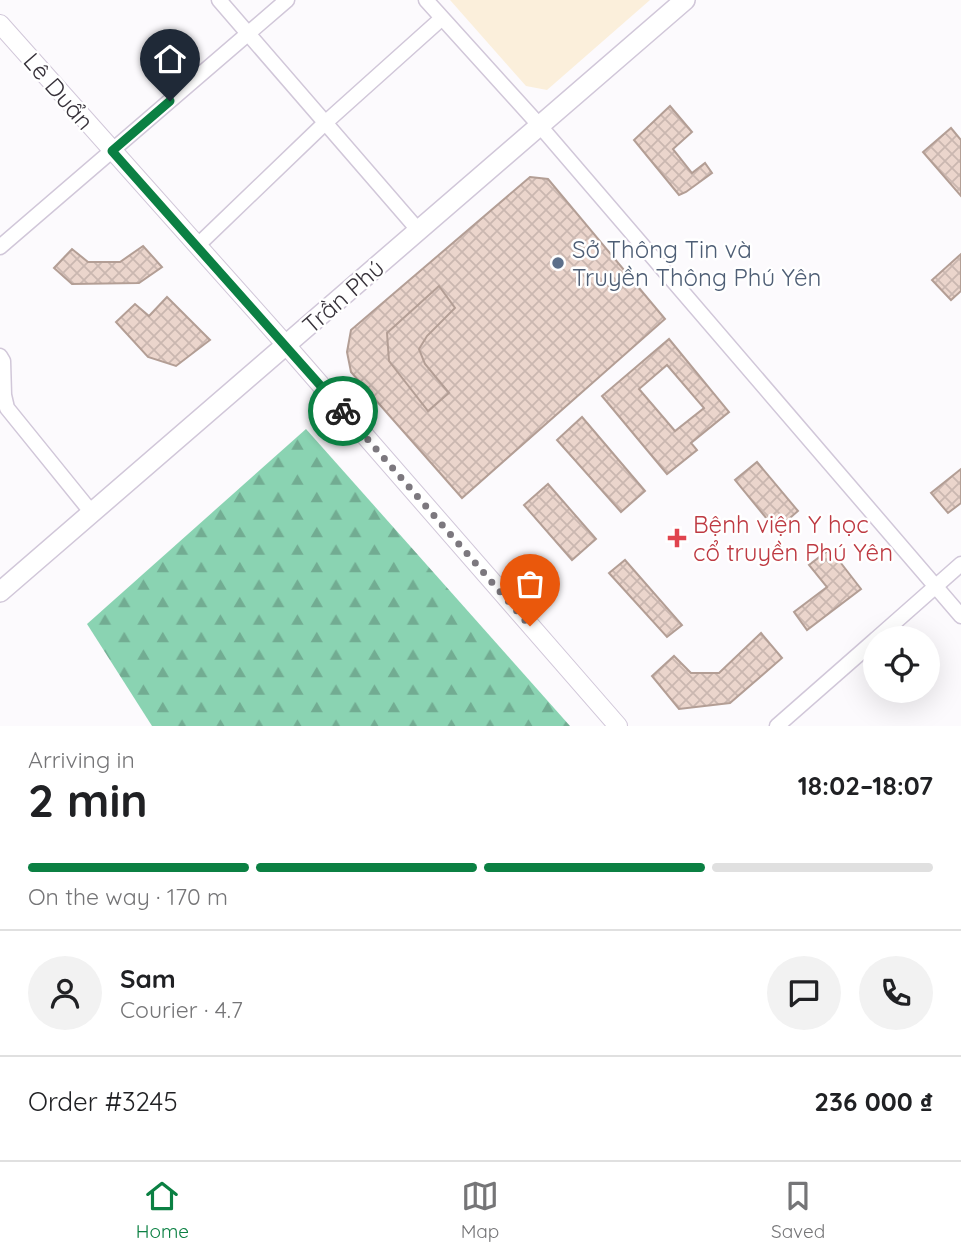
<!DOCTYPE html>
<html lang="en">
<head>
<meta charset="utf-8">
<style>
  :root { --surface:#fff; --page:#f2f2f2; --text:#202124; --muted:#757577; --line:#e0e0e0; --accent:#0b8043 }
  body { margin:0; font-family:Quicksand,sans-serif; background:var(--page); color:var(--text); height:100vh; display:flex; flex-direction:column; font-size:26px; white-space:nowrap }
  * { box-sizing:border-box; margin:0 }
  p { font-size:23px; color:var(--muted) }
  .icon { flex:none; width:38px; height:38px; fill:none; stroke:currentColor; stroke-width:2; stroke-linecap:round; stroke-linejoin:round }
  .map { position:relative; height:726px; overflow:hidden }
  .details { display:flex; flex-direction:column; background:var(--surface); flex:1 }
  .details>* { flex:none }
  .buttons { position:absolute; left:863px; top:626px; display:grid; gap:14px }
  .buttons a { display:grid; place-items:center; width:77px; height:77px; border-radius:50%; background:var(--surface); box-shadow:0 7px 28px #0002; font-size:35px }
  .pin { position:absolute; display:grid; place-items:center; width:60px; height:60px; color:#fff; margin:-72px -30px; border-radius:50% 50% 50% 0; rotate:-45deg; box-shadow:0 0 7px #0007 }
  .pin .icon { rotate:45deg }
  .courier { position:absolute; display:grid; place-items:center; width:70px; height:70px; margin:-35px; border:5px solid #0b8043; border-radius:50%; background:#fff; color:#222; box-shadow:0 2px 9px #0007 }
  .overview em { font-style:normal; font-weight:700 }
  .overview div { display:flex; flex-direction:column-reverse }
  .overview { display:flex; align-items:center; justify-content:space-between; height:119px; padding:0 28px }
  h1 { font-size:46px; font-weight:700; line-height:52px }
  .bar { display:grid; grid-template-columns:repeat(4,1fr); gap:10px 7px; align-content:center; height:84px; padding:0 28px }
  .bar i { height:9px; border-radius:5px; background:var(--line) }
  .bar .active { background:var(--accent) }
  .bar p { grid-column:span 4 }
  .line { display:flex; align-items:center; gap:18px; padding:0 28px; border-top:2px solid var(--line) }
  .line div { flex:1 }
  .round { display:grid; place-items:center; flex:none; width:74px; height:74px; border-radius:37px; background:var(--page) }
  .tabs { display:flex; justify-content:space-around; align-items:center; height:98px; border-top:2px solid var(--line); background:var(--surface); font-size:19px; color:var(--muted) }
  .tabs a { display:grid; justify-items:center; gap:4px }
  .tabs .active { color:var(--accent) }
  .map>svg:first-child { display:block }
</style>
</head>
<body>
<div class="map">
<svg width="961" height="726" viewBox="0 0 961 726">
  <defs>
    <pattern id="forest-firs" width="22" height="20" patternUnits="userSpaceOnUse" patternTransform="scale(1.75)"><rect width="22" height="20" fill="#8ad3b2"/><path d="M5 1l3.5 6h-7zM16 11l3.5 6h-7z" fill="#72ac92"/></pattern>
    <pattern id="building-cross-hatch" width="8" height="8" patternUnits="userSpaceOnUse" patternTransform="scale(1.75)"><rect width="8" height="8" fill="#ebd5cc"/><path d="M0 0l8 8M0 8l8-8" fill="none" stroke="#cab7b0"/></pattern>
  </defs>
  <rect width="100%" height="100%" fill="#fcfafd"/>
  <polygon fill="#fbefdb" points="450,0 650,0 547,90 526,86"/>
  <polygon fill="url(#forest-firs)" points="306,429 570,726 152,726 87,624"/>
  <g fill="url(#building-cross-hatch)" stroke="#b39e95" stroke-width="2" fill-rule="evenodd">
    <polygon points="670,106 692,132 673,149 692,173 705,163 712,173 686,192 679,195 634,140"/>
    <polygon points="951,128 961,140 961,196 923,152"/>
    <polygon points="530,177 548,179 665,319 462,498 351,372 347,352 351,330"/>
    <polygon points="143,246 162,267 139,283 72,284 54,268 72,249 88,262 120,262"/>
    <polygon points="961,254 961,291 951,300 932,280"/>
    <polygon points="439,286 455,308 427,336 419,349 425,364 449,393 428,411 389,361 387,333"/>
    <polygon points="167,297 210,340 176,366 148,357 116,322 135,304 149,316"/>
    <path d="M669,339L729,412L691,443L697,450L667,474L602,396ZM667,365L704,408L675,431L639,389Z"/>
    <polygon points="582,417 645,491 621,512 557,440"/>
    <polygon points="757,462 798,511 776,530 735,480"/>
    <polygon points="961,469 961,503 948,513 931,493"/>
    <polygon points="548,484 596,539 572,560 524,505"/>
    <polygon points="830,549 861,589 807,630 794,612 827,587 809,565"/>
    <polygon points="625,560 682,625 667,637 609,573"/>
    <polygon points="761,633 782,658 730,703 679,709 652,676 674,656 691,673 719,673"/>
  </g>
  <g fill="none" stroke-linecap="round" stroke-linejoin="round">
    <defs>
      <g id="minor">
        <polyline points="219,0 419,231"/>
        <polyline points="426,0 540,126 961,616"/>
        <polyline points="197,246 325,123 441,19"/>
        <polyline points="0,247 287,0"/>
        <polyline points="0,356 3,361 4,395 7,408 92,513"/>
        <polyline points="876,639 961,564"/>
        <polyline points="777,726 875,640"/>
      </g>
      <polyline id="tertiary" points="0,24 286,345 618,726"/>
      <polyline id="secondary" points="0,592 685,0"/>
    </defs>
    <use href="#minor" stroke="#d1c7d9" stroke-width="17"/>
    <use href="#tertiary" stroke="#d1c7d9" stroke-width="20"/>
    <use href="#secondary" stroke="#d1c7d9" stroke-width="22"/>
    <use href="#minor" stroke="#fff" stroke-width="14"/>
    <use href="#tertiary" stroke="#fff" stroke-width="18"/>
    <use href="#secondary" stroke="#fff" stroke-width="19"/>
  </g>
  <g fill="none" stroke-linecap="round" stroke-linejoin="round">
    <polyline stroke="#7c787e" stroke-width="7" stroke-dasharray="0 12.6" points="343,411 530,626"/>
    <polyline stroke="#0b8043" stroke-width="9" points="170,101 112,151 343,411"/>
  </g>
  <circle fill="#5c6f8a" stroke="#fff" stroke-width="2.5" cx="558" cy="263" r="7"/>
  <path fill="#e0444e" stroke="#fff" stroke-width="2.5" d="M673.5 527.5h7v7h7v7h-7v7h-7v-7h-7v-7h7z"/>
  <g text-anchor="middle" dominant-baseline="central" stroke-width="5" stroke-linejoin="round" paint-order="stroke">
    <g font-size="24" fill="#37323a" stroke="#fff">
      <text transform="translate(59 91) rotate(49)">Lê Duẩn</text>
      <text transform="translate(343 296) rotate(-41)">Trần Phú</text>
    </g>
    <g font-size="24" fill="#4e5e75" stroke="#fff" text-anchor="start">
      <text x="572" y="249">Sở Thông Tin và<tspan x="572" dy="28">Truyền Thông Phú Yên</tspan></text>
    </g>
    <g font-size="24" fill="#be3a42" stroke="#fff" text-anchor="start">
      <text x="693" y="524">Bệnh viện Y học<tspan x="693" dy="28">cổ truyền Phú Yên</tspan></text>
    </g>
  </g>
</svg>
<div class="buttons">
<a><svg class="icon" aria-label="locate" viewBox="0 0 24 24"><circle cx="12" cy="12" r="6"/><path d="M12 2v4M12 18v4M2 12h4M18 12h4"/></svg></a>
</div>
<div class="pin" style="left:530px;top:626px;background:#ea580c"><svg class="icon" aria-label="bag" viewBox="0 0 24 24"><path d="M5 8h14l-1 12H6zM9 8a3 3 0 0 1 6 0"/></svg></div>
<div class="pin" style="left:170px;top:101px;background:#1f2937"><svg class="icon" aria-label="home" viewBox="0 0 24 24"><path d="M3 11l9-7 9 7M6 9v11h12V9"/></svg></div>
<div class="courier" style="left:343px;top:411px"><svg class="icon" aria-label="bike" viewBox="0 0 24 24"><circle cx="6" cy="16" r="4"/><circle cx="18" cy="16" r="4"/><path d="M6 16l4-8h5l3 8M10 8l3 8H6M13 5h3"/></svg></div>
</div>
<section class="details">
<div class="overview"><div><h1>2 min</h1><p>Arriving in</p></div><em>18:02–18:07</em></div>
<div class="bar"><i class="active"></i><i class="active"></i><i class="active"></i><i></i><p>On the way · 170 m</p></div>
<div class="line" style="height:126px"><a class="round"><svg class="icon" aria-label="person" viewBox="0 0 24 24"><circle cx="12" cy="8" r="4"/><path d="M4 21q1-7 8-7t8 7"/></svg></a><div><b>Sam</b><p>Courier · 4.7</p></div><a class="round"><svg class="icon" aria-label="chat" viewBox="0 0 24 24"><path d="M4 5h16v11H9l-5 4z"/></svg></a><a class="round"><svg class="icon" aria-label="phone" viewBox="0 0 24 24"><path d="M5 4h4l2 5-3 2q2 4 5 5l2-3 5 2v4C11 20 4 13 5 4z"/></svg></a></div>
<div class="line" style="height:91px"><div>Order #3245</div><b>236 000 ₫</b></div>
</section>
<nav class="tabs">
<a class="active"><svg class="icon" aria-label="home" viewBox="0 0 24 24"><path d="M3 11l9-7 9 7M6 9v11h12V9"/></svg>Home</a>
<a><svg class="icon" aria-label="map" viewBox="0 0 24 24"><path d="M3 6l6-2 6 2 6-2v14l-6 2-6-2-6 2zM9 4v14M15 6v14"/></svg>Map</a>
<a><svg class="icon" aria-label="saved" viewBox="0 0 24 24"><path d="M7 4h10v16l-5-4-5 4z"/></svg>Saved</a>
</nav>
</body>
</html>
